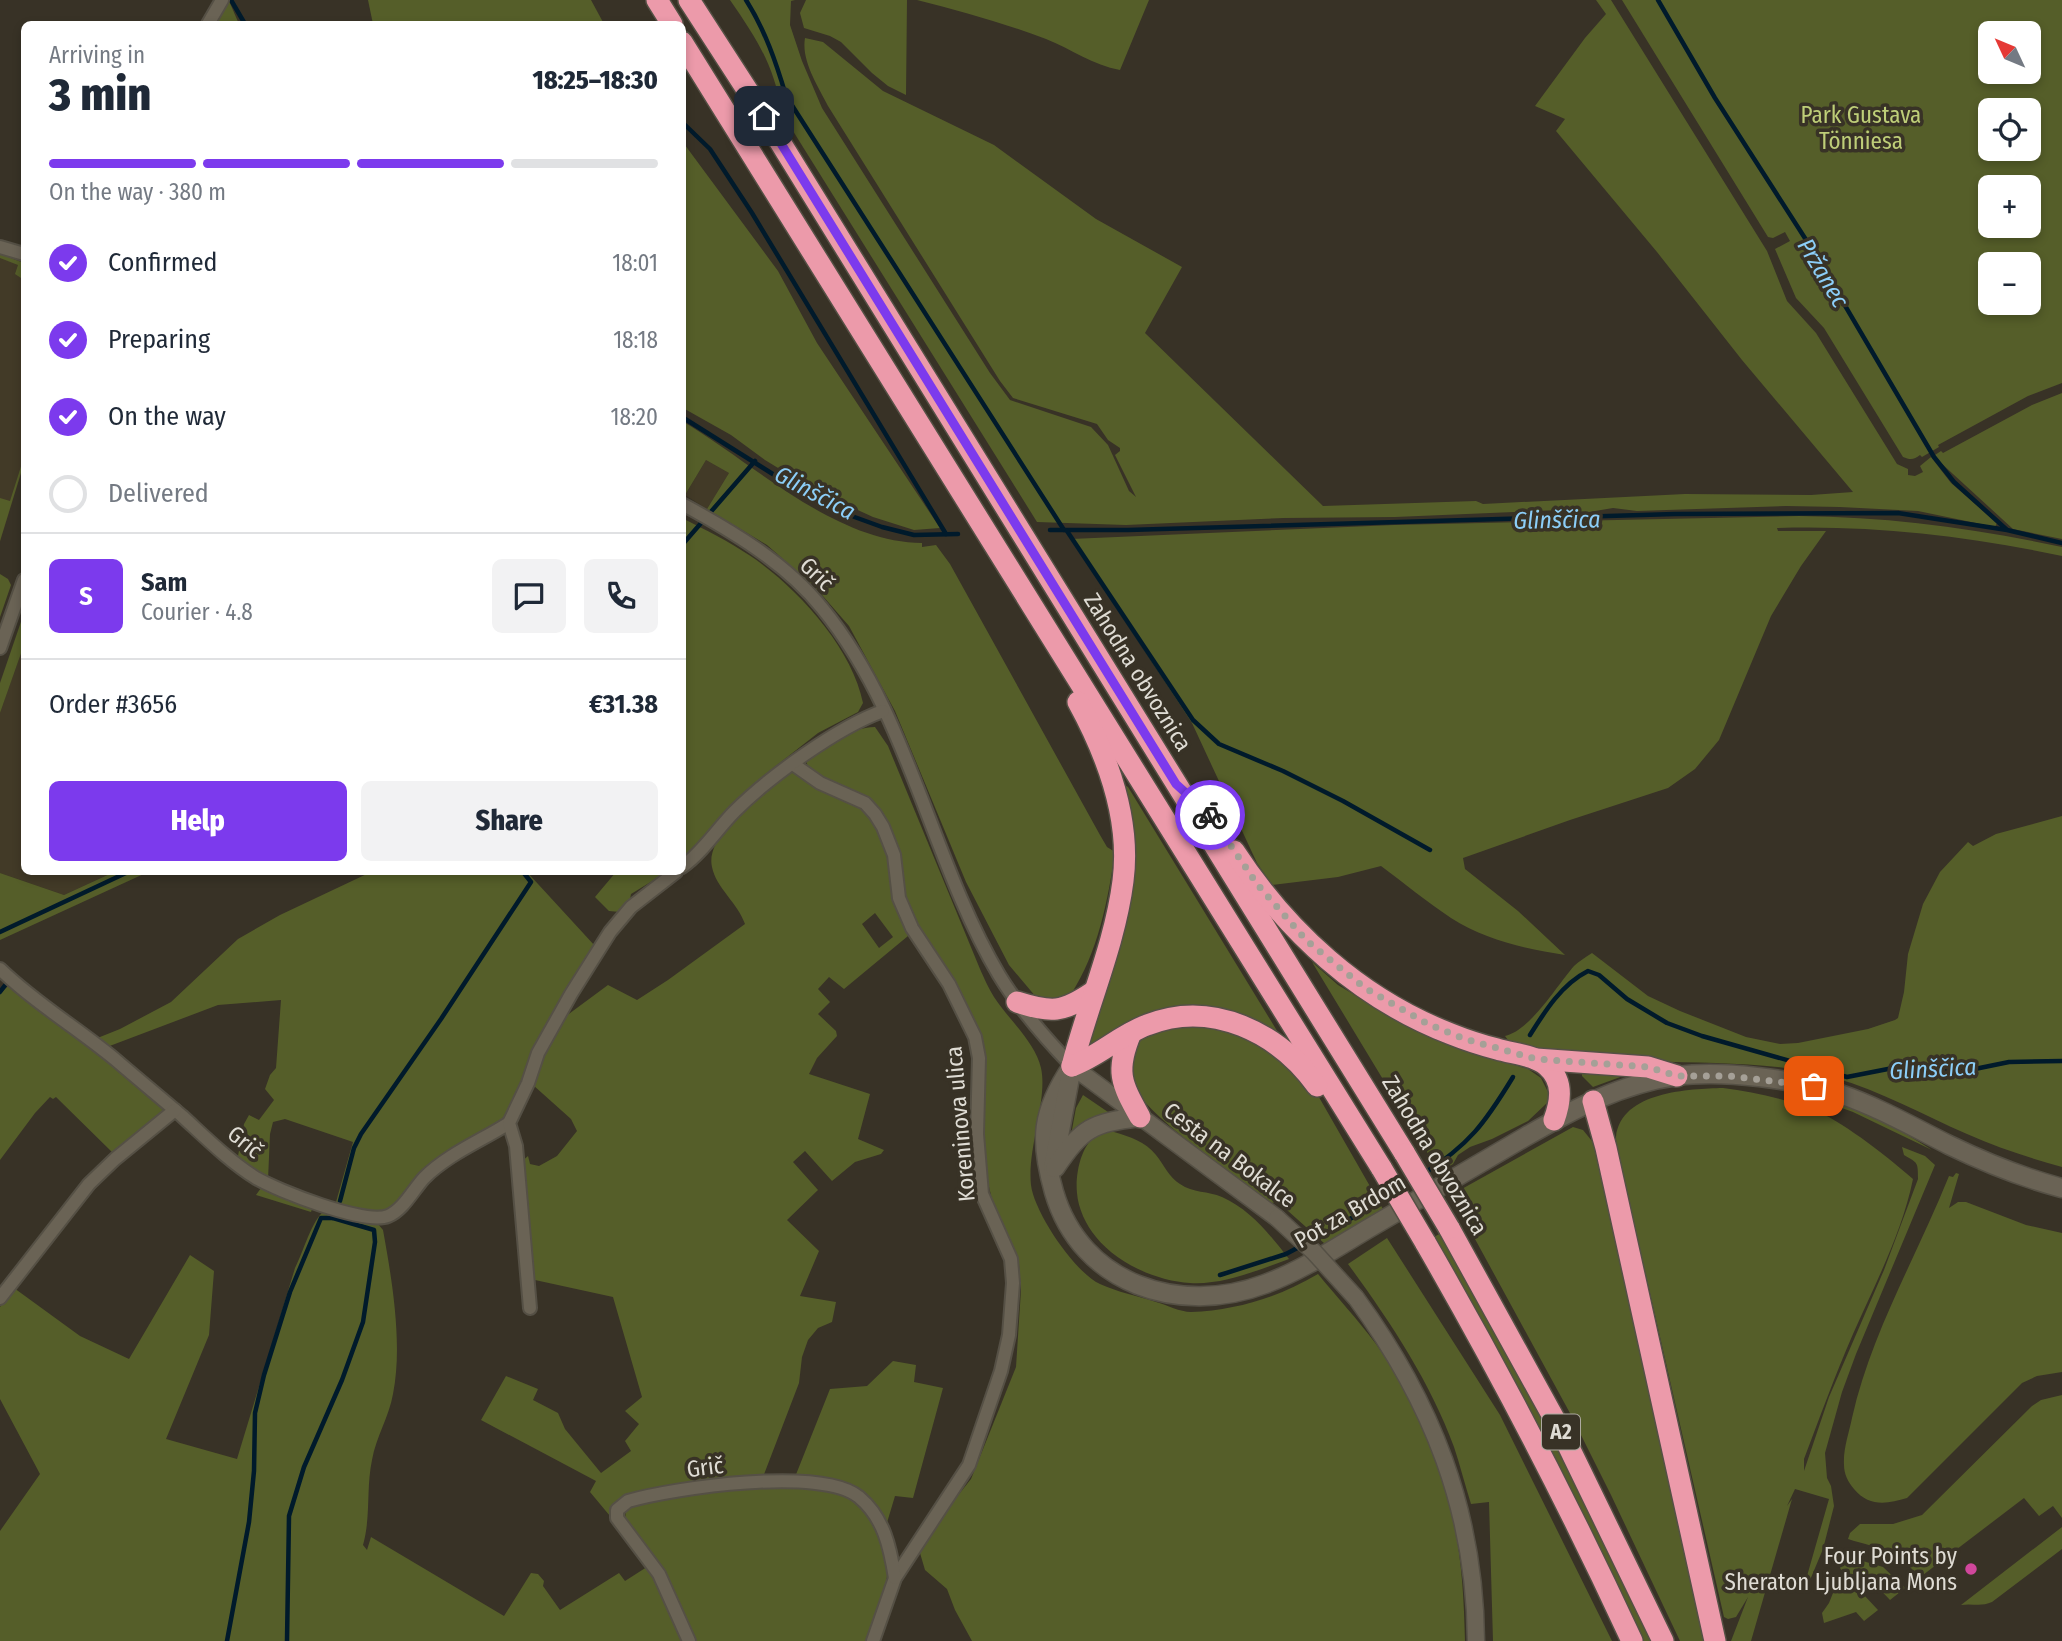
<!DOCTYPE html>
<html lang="en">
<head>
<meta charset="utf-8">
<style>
  :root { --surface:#fff; --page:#f2f2f3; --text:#1f2937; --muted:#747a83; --line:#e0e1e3; --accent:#7c3aed }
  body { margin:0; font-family:"Fira Sans Condensed",sans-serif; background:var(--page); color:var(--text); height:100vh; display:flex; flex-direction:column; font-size:26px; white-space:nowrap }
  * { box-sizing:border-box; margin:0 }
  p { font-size:23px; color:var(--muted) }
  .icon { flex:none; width:38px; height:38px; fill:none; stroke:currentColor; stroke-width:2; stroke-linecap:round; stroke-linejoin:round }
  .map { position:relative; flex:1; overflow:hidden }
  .panel { position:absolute; left:21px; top:21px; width:665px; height:854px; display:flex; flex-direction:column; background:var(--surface); border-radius:10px; box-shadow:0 4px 10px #0003 }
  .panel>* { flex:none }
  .needle { width:46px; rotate:314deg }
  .tools { position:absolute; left:1978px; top:21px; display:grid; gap:14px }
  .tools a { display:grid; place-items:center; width:63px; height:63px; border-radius:10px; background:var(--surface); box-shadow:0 4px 10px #0003; font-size:35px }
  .pin { position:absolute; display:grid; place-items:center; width:60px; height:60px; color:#fff; margin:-30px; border-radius:14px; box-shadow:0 4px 10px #0006 }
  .courier { position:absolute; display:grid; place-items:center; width:70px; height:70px; margin:-35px; border:5px solid #7c3aed; border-radius:50%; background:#fff; color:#222; box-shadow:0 2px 9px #0007 }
  .headline em { font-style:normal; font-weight:800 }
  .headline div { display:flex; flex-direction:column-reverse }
  .headline { display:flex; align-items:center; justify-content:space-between; height:119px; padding:0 28px }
  h1 { font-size:46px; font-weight:800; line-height:52px }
  .bar { display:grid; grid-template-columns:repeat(4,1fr); gap:10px 7px; align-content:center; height:84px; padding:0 28px }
  .bar i { height:9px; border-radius:5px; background:var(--line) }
  .bar .active { background:var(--accent) }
  .bar p { grid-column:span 4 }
  .line { display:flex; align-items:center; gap:18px; padding:0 28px; border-top:2px solid var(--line) }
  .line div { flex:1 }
  .round { display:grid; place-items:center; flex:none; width:74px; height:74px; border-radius:10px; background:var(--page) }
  ol { padding:0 28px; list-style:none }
  li { display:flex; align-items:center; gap:21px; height:77px }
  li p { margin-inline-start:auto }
  li .icon { padding:7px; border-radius:50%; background:var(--accent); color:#fff; stroke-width:4 }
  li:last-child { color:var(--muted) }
  li i { width:38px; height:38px; border:4px solid var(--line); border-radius:50% }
  .primary-button { display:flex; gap:14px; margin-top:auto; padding:14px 28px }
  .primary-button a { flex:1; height:80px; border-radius:10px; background:var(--accent); color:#fff; font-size:28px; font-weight:800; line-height:80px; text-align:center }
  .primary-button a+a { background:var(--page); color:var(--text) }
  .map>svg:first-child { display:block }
</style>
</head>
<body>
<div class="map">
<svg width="2062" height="1641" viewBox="0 0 2062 1641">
  <rect width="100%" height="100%" fill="#383226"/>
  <g fill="#423a27">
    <polygon points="0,252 24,259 24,464 0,542"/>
    <polygon points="706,460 729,473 707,509 685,495"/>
    <polygon points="24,645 24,872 114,872 64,895 0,873 0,713"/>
  </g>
  <g fill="#555e29" fill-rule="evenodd">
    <polygon points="368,0 591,0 604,24 373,24"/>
    <path d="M730,0H795L791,1L790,25L802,61L822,108L990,373L1010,400L1091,427L1108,445L1129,491L1136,497L1115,455L1120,451V448L1108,440L1097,424L1013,398L1000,381L828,106C818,86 801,61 805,38L823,42L883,91L994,145L1096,219L1182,267L1145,333L1323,506L1476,501L1483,504L1685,494L1811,495L1853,492L1742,360L1657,252L1556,131L1565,119L1535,106L1585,38L1606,14L1596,0H1611L1767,251L1787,301L1816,333L1897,464L1908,469V475L1915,476L1923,472L1920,466L1931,457L1951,483L1997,523L1995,527L1918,511L1840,507L1786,506L1637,511L1613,508L1589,512L1560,510L1395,517L1284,518L1126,525L1037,522L783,115C773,64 759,42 730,0Z"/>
    <polygon points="806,0 907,0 906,95 888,86 872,73 841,42 830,36 804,28 800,13"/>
    <path d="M917,0H1149L1120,70C1093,65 1071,49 1046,39C1004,23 960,11 917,0Z"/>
    <path d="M1622,0H2062V383L2028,396L1938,445L1939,447L1922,457L1920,455C1914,460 1910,460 1903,457L1824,328L1796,298L1775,249L1790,241L1785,232L1773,238L1768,237ZM1990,33H2028V72H1990ZM1990,110H2028V149H1990ZM2028,187V226H1990V187ZM1990,264H2028V303H1990Z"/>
    <polygon points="229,1 239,24 215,24"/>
    <polygon points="682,141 778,271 817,343 940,528 914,530 873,517 814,490 765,460 731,435 683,408"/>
    <polygon points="0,254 24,263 24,280 15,274 18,265 0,258"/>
    <polygon points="2062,393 2062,539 2013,529 1941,463 1935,455 1941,451 1943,453 2032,405"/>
    <path d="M682,421C755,464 834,542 922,543V547L936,545L950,564L1100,835L1107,847L1115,852C1108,900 1098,953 1071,994L1051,1001L1036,997L1009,965L966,882L895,711L849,626L815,587L767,545L707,509L729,473L706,460L685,495L683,494Z"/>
    <polygon points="24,457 24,463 0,541 0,498 10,501"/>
    <path d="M1799,516C1891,517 1972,528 2062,547V556C1969,536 1872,525 1777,528L1778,531H1826L1801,566L1771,616L1719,740L1695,769L1668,788L1570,820L1463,858L1465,869L1518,911L1565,955C1526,949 1485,940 1451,918C1427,902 1404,883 1381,866L1338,877L1272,885L1257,863L1192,723L1071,539L1394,525Z"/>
    <path d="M682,518C706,530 728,541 749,555C796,586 852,647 863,703L858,712L818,733L763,776L739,798L683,858Z"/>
    <polygon points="0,574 8,579 11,585 0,617"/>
    <polygon points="24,613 24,645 0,713 0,683"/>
    <path d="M875,727L888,746L980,969C984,978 989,989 994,997C1009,1020 1035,1042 1041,1068C1048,1099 1027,1149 1031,1185C1034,1212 1075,1273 1100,1284C1117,1292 1138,1296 1156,1302C1167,1305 1180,1312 1191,1312C1237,1310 1279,1297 1318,1274C1337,1297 1358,1320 1376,1344C1408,1388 1441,1466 1453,1519C1462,1559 1464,1600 1465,1641H972L955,1610L947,1589L925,1570L920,1553L929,1532L971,1479L1016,1367L1021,1290L1019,1264L994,1208L986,1174L982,1131L985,1076L980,1037L927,948L904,896L899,851L888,825L808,768L806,759C828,745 849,728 875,727Z"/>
    <path d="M793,772L864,809C896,842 896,894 908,936L844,989L829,977L818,989L830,1002L818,1014L836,1031L837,1036L817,1058L809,1074L870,1094L858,1139L884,1150L881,1154L855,1162L832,1181L805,1151L793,1162L818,1190L787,1220L819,1251L800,1296L836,1302L832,1322L818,1328L808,1340L802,1357L799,1383L763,1477L636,1495C623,1499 613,1501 610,1516L590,1492L596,1481L481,1420L506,1376L538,1389L533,1400L558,1413L565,1429L601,1473L631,1451L625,1441L639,1424L625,1411L642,1397L613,1297L535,1280L520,1163L528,1156L530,1164L539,1166L557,1156L577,1131L571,1119L533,1085L545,1046L562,1019L608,985L637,1000L668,980L745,924C738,903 716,888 712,867C704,834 767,785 793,772ZM875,913L893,937L879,948L862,924Z"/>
    <polygon points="1123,784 1128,787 1279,1034 1227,1014 1086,1051 1120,941"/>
    <path d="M2062,816V1167C2030,1158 1998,1148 1967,1134C1923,1115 1881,1091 1835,1078C1775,1061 1713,1064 1651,1061C1605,1059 1559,1051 1513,1047L1505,1036C1530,1031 1558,984 1574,966C1579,961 1586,957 1592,953L1648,996L1680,1011L1746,1037L1780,1044L1798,1043L1868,1029L1895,1020L1898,1018L1904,992L1908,954L1923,904L1940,872L1968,842L1973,846L1996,834Z"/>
    <polygon points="114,872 148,872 0,940 0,873 64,895"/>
    <path d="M371,872H527L595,946L512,1108L502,1122L395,1207C371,1216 360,1210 336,1202L353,1142L285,1119L273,1122L270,1134L268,1180L243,1163L238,1156L244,1124L249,1115L259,1120L274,1100L265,1089L270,1075L276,1068L281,1000L218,1005L107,1047L95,1039L120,1029L171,1002L238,939L280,915Z"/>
    <polygon points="616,872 667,872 631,894 629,904 620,912 609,911 595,897"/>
    <polygon points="1312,962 1338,985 1405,1025 1453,1046 1528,1069 1541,1078 1549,1094 1547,1103 1528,1121 1492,1139 1470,1147 1458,1155 1453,1164 1439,1172"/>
    <polygon points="10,984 162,1104 163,1113 114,1154 56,1097 53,1099 50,1097 35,1113 0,1160 0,994"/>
    <path d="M1202,1023L1258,1040L1316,1092L1383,1209L1325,1244L1278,1202L1271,1203C1242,1181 1134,1108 1128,1076C1126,1067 1131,1054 1133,1044L1150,1031Z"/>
    <polygon points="1582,1071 1623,1076 1593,1087 1582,1076"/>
    <path d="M1723,1088C1755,1092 1790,1100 1819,1112C1847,1125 1889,1158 1913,1179C1902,1233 1875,1284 1853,1334C1835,1375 1820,1417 1804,1459V1471L1829,1397L1884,1270L1918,1179C1918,1162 1918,1163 1904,1155L1902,1147L1925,1156L1935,1165L1856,1354L1842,1392L1825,1453L1827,1478L1831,1486L1834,1506L1823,1549L1805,1592L1803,1590L1829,1499L1795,1489L1787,1506L1792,1499L1751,1641H1731L1748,1597L1736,1617L1728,1619L1724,1617L1618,1153C1617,1148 1616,1142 1616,1137C1621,1091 1690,1089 1723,1088Z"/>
    <path d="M1812,1094C1855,1106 1895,1126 1932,1150L1853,1112L1811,1097Z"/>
    <polygon points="1083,1095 1108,1112 1107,1115 1071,1135 1076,1108"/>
    <polygon points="1573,1127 1583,1130 1596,1146 1706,1641 1680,1641 1611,1495 1571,1415 1451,1195"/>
    <path d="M1114,1132C1130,1137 1145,1141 1156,1155C1164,1165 1169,1177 1180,1184C1193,1193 1208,1191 1222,1197C1251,1210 1270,1235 1289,1259C1258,1270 1224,1285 1190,1283C1156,1281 1117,1263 1096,1237C1086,1225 1078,1208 1077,1193C1075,1175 1081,1143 1098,1135C1103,1132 1109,1132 1114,1132Z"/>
    <path d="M1956,1173L1959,1174L1949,1208L1958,1202H1966L2026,1225L2062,1233V1372L2037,1376L2022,1383L1907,1498C1887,1504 1869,1507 1854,1489C1848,1482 1844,1474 1844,1465C1843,1449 1849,1433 1852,1418C1871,1333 1917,1256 1949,1176L1953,1177Z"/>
    <polygon points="261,1188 313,1206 311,1212 256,1195"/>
    <path d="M325,1210L378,1224L383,1230C392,1280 403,1344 393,1394C389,1417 376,1437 372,1460C366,1488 371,1517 363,1545L367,1550L371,1537L504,1616L531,1573L538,1574L544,1581L543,1586L560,1610L619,1573L625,1581L650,1565L684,1641H0V1531L40,1474L0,1399V1307L14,1288L80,1336L129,1359L190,1255L214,1271L209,1335L166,1439L237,1459L295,1268C304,1251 311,1221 325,1210Z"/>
    <path d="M1441,1233L1492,1323L1576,1480L1653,1641H1644C1579,1503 1510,1369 1434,1237Z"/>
    <path d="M1387,1238L1500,1415L1612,1641H1493L1489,1502L1471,1504C1465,1485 1460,1465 1454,1447C1430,1381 1389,1320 1348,1264Z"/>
    <polygon points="893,1361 916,1365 914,1382 943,1388 913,1498 895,1496 886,1526 866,1498 795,1477 830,1389 867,1386"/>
    <path d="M2062,1395V1518L2053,1506L2039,1516L2024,1498L1919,1578C1898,1548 1882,1550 1848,1539L1850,1533L1860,1524H1893L1922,1515L2032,1406L2041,1400Z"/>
    <path d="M790,1485C838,1493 862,1489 881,1540C886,1553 889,1564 887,1577C883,1599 874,1620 869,1641H693L657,1561L625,1521L626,1507L686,1494Z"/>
    <path d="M2062,1527V1549L1992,1602C1981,1607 1972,1603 1961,1605Z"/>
    <polygon points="1846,1556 1883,1567 1905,1588 1890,1600 1870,1579 1843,1572 1840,1568 1843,1558"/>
    <polygon points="1838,1586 1863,1594 1878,1610 1864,1621 1856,1612 1824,1623 1822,1613 1829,1603 1835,1588"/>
  </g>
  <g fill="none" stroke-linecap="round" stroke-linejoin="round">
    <g stroke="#001a2b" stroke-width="4.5">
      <polyline points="231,0 245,24"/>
      <path d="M746,0C765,30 776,62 786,96L1064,530"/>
      <polyline points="1658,0 1715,98 1810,246 1934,457 1954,482 2006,529"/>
      <polyline points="682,122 710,149 752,213 946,534"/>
      <polyline points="682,417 803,493 838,511 882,527 914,535 958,534"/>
      <polyline points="1050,530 1128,530 1675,514 1898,513 2007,530 2062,543"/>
      <polyline points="1067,531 1193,720 1219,744 1283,771 1343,801 1430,850"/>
      <polyline points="682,545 755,461"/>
      <polyline points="0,932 128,872"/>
      <polyline points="0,992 6,984"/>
      <path d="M1530,1035C1545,1011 1562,984 1588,971L1599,975L1627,999L1667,1023L1702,1036L1847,1077L1893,1068L1965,1071L2009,1062L2062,1061"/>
      <path d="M1423,1174C1469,1145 1485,1123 1513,1077"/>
      <polyline points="340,1201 354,1148 361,1134 441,1019 531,882 523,872"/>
      <polyline points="1309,1243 1389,1196"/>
      <polyline points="1220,1275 1286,1254 1301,1246"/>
      <polyline points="227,1641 249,1522 254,1471 255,1413 264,1375 290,1292 321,1218 333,1218"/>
      <polyline points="287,1641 289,1516 304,1467 342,1380 363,1322 375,1242 374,1230 333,1218 335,1215"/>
    </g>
    <defs>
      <g id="minor">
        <polyline points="208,24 222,0"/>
        <polyline points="0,247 24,254"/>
        <path d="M682,504C732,531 786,563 822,608C909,714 930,858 999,975C1019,1008 1045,1038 1072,1066"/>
        <polyline points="0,648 24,580"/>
        <polyline points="793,764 820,783 865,803 875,814 883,827 894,855 899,898 912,928 949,984 975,1037 979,1058 977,1134 982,1194 1011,1259 1013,1283 1009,1335 1001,1371 969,1465 895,1578 873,1641"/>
        <path d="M682,867C703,852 717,829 735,811C769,777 838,727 883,711"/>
        <path d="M0,969C36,1004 79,1029 117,1061C139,1080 161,1098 182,1116C206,1138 229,1161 256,1178C278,1191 365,1225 388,1216C403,1210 413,1190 424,1178C448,1154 481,1141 509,1123"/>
        <polyline points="0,1298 89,1184 115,1159 175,1110"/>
        <polyline points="530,1308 516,1146 509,1123 528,1083 538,1053 571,994 610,932 631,907 676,872"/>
        <path d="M689,1641L659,1574L617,1518V1510L628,1501C673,1488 822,1466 859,1497C884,1518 890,1547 895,1578"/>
      </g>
      <g id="tertiary">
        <polyline points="1072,1066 1277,1218"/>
        <path d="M1356,1298C1432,1402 1475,1511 1476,1641"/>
      </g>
      <g id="secondary">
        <path d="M1072,1066C1041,1112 1039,1140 1054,1192C1081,1285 1180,1316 1265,1284C1303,1270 1337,1247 1371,1227C1422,1197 1473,1167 1525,1137C1572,1110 1622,1083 1677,1076C1722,1070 1797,1079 1840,1094C1878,1107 1913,1127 1949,1145C1984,1162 2024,1178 2062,1188"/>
        <polyline points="1053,1168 1071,1072"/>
        <path d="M1055,1168C1083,1127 1092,1123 1140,1117"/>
      </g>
      <g id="motorway">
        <polyline points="657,0 672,24"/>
        <polyline points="689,0 764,116 1405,1154"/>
        <polyline points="682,42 1382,1169"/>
        <path d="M1234,851C1287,932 1360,999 1451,1034C1466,1040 1481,1045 1497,1049C1513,1054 1535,1055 1547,1066C1564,1081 1561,1101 1554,1120"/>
        <path d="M1017,1002C1052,1013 1062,1013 1093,992"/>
        <path d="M1131,1033C1115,1071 1121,1083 1140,1117"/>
        <polyline points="1536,1059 1648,1067 1677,1076"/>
        <path d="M1072,1066C1088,1004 1115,944 1123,881C1131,820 1107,755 1078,702"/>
        <path d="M1072,1066C1099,1056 1120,1035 1147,1025C1212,999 1279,1033 1317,1086"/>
        <polyline points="1593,1101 1606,1148 1715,1641"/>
        <polyline points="1449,1228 1562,1433 1663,1641"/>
        <path d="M1425,1242C1500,1372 1569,1505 1632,1641"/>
      </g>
    </defs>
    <use href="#minor" stroke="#555045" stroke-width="16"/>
    <use href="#tertiary" stroke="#555045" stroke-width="19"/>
    <use href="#secondary" stroke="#555045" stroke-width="21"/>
    <use href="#motorway" stroke="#555045" stroke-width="24"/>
    <use href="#minor" stroke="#6a6355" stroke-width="12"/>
    <use href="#tertiary" stroke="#6a6355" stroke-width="16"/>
    <use href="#secondary" stroke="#6a6355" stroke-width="18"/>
    <use href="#motorway" stroke="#ec9aaa" stroke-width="21"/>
    <defs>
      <polyline id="tertiary-bridge" points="1277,1218 1314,1252 1356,1298"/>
      <g id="motorway-bridge">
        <polyline points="1405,1154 1449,1228"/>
        <polyline points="1382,1169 1425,1242"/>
      </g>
    </defs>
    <use href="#tertiary-bridge" stroke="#555045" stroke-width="19" stroke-linecap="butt"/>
    <use href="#motorway-bridge" stroke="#555045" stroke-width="24" stroke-linecap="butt"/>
    <use href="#tertiary-bridge" stroke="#6a6355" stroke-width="16"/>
    <use href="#motorway-bridge" stroke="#ec9aaa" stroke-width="21"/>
  </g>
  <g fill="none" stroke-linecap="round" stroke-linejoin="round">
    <polyline stroke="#a5a097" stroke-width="7" stroke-dasharray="0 12.6" points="1210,815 1257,884 1307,941 1365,988 1428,1024 1465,1039 1536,1059 1648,1067 1677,1076 1730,1076 1814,1086"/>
    <polyline stroke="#7c3aed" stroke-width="9" points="764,116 1176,784 1210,815"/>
  </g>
  <circle fill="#d1479c" stroke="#383226" stroke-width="2.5" cx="1971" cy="1569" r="7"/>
  <g text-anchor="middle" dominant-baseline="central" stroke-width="7" stroke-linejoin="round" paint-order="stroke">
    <rect fill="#383226" stroke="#ada9a0" stroke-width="2" x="1542" y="1414.5" width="38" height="35" rx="5"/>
    <g font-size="21" font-weight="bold" fill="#dfdcd4">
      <text x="1561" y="1432">A2</text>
    </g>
    <g font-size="23" fill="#bece78" stroke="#383226">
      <text x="1861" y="115">Park Gustava<tspan x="1861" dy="26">Tönniesa</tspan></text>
    </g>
    <g font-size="23" fill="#dfdcd4" stroke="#383226">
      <text transform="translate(817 574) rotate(44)">Grič</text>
      <text transform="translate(1138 672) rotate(58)">Zahodna obvoznica</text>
      <text transform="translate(960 1124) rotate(-95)">Koreninova ulica</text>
      <text transform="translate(245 1142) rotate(39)">Grič</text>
      <text transform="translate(1230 1155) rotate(37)">Cesta na Bokalce</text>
      <text transform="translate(1435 1155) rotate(59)">Zahodna obvoznica</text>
      <text transform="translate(1350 1211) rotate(-30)">Pot za Brdom</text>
      <text transform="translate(705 1467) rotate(-7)">Grič</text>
    </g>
    <g font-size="23" fill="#dfdcd4" stroke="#383226" text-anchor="end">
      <text x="1957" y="1556">Four Points by<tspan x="1957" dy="26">Sheraton Ljubljana Mons</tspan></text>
    </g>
    <g font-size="24" font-style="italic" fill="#8ccef8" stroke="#383226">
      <text transform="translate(1823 273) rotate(59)">Pržanec</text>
      <text transform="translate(815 493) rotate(28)">Glinščica</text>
      <text transform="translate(1557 520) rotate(-1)">Glinščica</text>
      <text transform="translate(1933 1069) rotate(-3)">Glinščica</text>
    </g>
  </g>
</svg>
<div class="tools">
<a><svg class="needle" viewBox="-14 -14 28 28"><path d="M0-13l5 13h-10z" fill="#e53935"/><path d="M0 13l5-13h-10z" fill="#747a83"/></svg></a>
<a><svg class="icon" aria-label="locate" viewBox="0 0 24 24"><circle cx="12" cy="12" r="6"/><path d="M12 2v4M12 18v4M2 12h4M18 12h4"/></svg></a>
<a>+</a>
<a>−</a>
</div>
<div class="pin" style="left:1814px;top:1086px;background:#ea580c"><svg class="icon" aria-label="bag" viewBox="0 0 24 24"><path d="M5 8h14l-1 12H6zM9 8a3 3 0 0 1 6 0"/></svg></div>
<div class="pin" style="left:764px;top:116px;background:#1f2937"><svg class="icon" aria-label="home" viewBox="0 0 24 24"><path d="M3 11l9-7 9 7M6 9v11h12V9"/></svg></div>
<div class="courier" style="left:1210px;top:815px"><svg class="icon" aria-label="bike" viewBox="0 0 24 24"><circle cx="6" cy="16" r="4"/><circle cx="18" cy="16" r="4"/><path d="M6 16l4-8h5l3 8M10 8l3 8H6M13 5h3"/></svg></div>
<section class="panel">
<div class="headline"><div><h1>3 min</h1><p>Arriving in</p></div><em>18:25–18:30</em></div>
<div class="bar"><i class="active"></i><i class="active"></i><i class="active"></i><i></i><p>On the way · 380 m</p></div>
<ol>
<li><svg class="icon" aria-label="check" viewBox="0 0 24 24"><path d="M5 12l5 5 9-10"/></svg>Confirmed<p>18:01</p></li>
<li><svg class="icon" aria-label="check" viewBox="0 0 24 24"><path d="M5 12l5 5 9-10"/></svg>Preparing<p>18:18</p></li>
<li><svg class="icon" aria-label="check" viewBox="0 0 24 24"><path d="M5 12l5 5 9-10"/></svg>On the way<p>18:20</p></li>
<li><i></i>Delivered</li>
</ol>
<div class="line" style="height:126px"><b class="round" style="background:var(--accent);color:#fff">S</b><div><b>Sam</b><p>Courier · 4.8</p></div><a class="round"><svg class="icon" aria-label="chat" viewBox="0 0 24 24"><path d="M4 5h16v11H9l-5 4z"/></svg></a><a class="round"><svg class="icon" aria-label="phone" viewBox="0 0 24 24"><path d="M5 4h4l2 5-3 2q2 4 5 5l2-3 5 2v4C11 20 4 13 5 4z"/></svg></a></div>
<div class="line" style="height:91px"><div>Order #3656</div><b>€31.38</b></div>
<div class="primary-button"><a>Help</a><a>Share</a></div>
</section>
</div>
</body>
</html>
